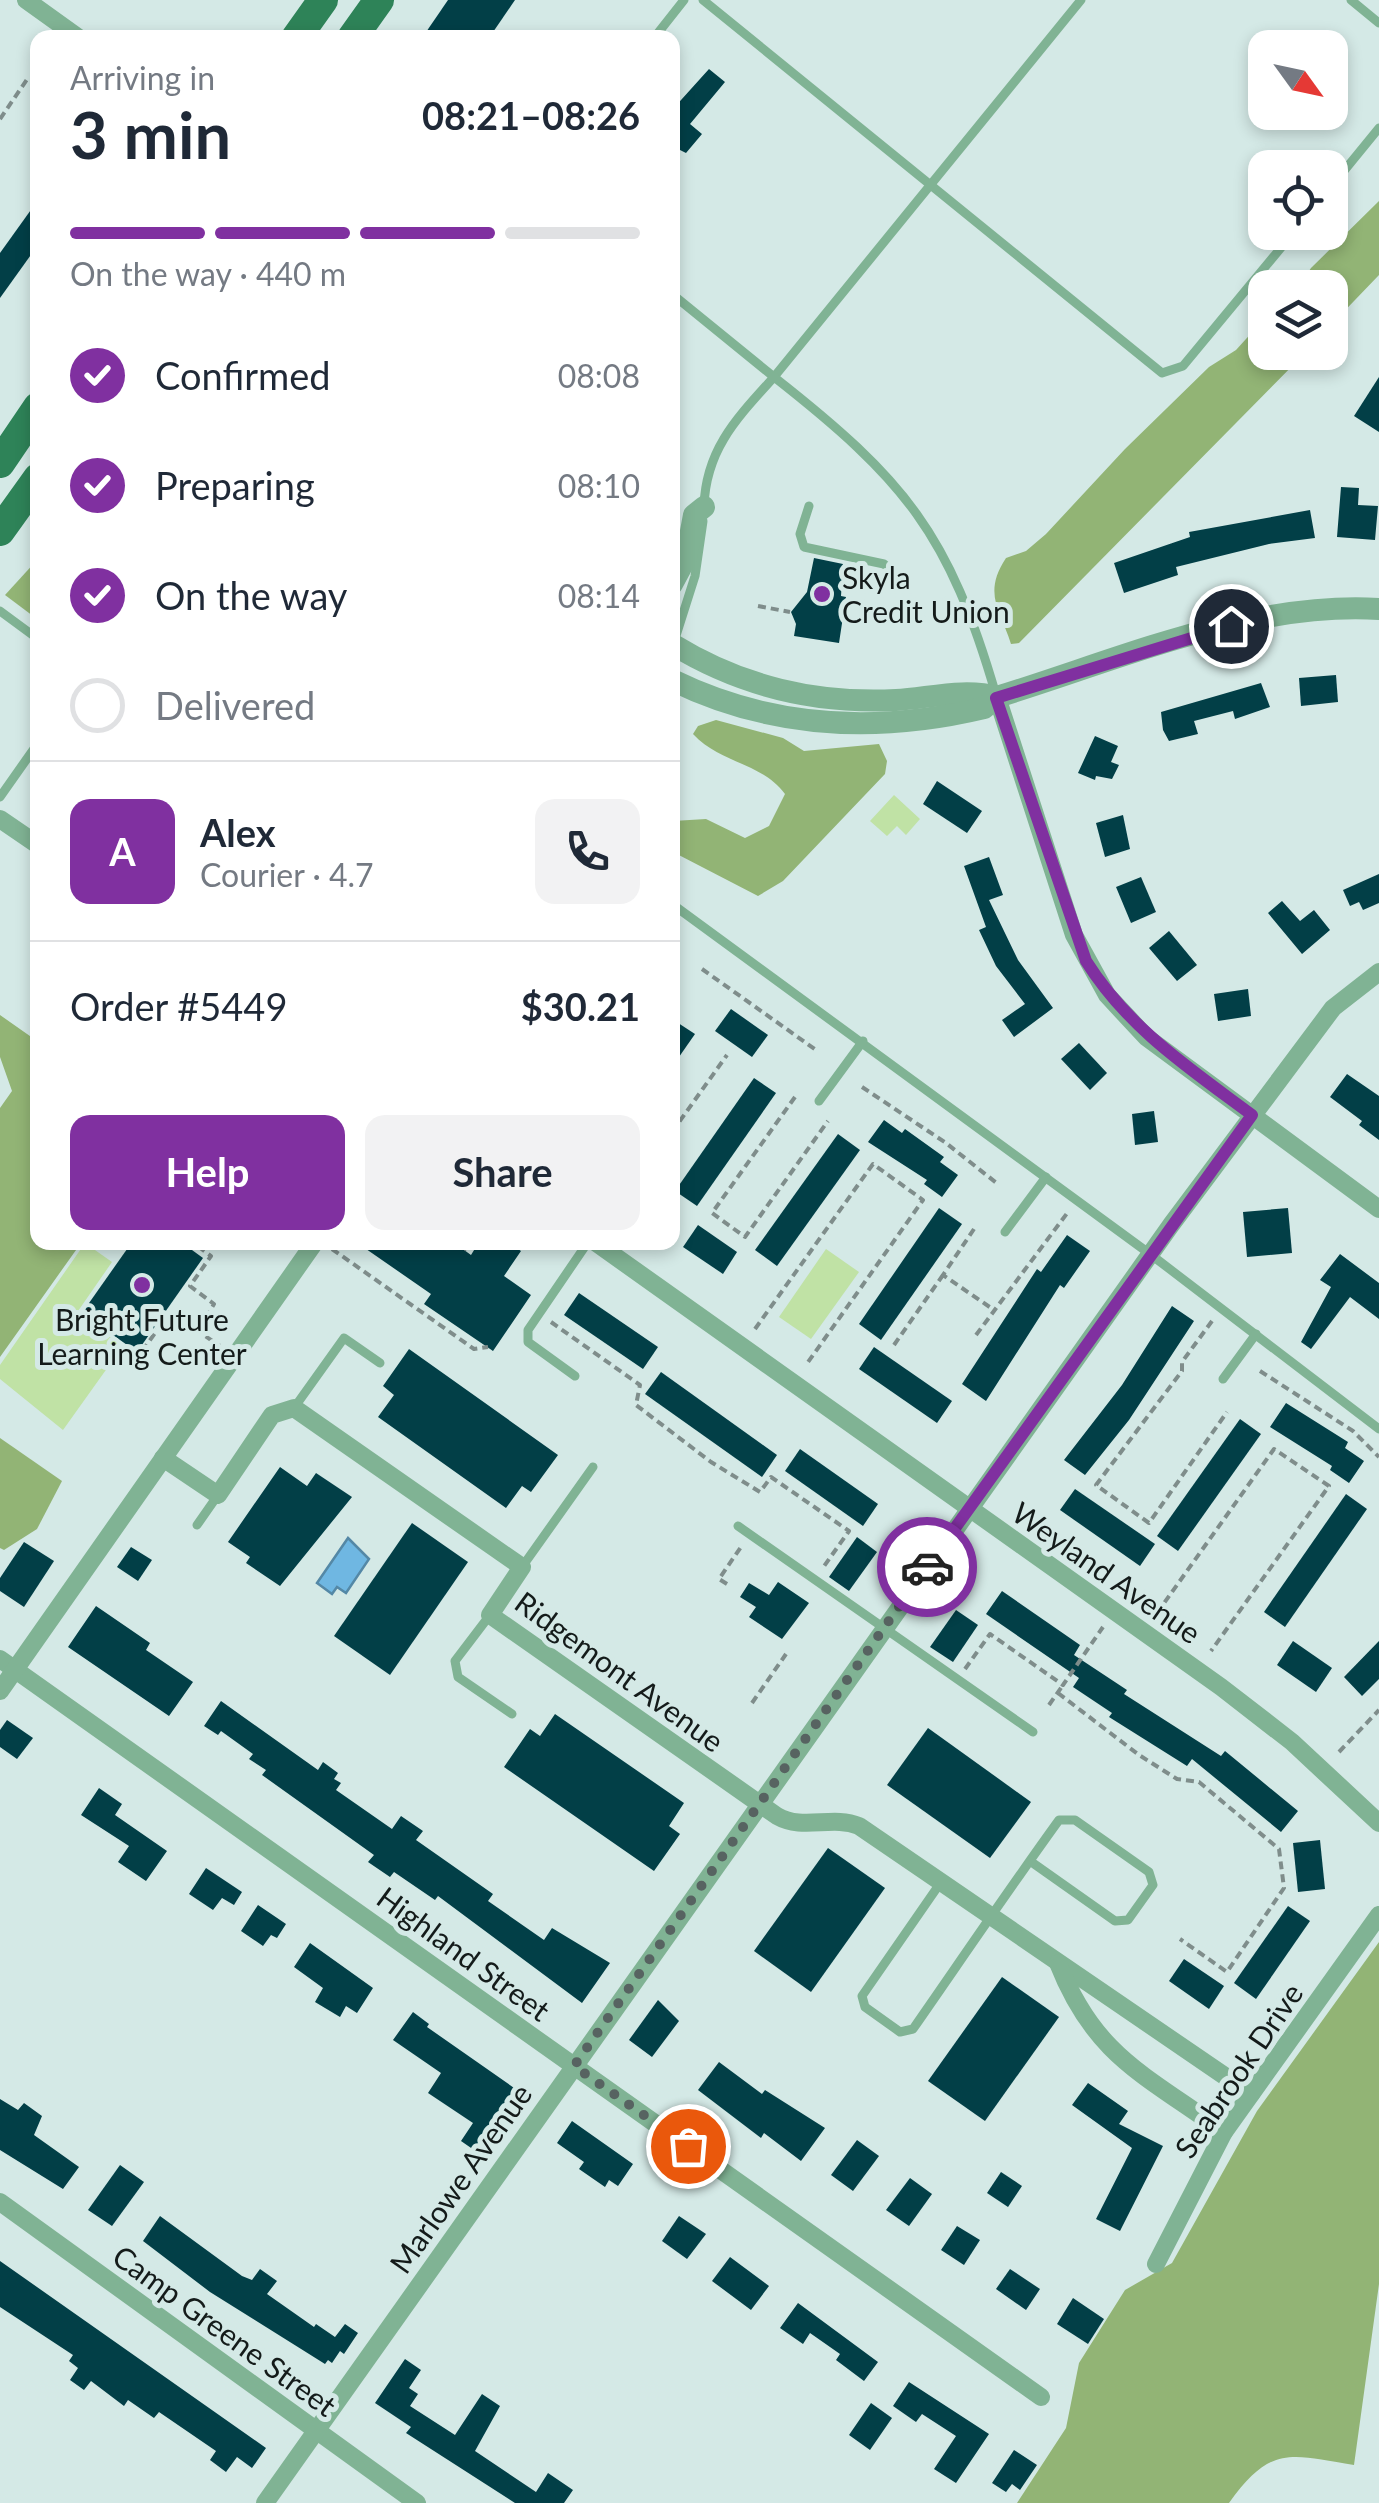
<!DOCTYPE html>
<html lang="en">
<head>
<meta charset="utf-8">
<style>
  :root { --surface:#fff; --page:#f2f2f3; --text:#1f2937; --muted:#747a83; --line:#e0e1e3; --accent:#8030a0 }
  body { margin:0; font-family:Lato,sans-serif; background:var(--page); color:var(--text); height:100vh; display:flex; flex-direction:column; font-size:38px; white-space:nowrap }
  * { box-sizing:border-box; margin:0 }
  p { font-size:32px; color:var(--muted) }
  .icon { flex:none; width:55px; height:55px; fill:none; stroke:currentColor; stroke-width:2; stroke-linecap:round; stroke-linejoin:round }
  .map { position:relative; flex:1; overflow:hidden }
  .details { position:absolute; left:30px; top:30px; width:650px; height:1220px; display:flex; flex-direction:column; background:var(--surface); border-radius:20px; box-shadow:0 5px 15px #0003 }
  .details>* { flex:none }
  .needle { width:65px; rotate:123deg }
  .buttons { position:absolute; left:1248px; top:30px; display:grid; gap:20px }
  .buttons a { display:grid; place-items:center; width:100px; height:100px; border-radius:20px; background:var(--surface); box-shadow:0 5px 15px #0003; font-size:50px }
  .pin { position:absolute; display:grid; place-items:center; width:85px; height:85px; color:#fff; margin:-42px; border:5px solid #fff; border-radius:50%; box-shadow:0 2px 10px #0007 }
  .courier { position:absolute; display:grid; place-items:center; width:100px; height:100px; margin:-50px; border:8px solid #8030a0; border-radius:50%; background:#fff; color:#222; box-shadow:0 2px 12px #0007 }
  .overview em { font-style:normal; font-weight:700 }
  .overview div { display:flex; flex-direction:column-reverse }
  .overview { display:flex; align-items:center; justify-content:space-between; height:170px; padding:0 40px }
  h1 { font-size:65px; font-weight:700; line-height:75px }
  .bar { display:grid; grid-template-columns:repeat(4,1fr); gap:15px 10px; align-content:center; height:120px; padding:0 40px }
  .bar i { height:12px; border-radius:8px; background:var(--line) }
  .bar .selected { background:var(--accent) }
  .bar p { grid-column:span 4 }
  .line { display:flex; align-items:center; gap:25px; padding:0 40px; border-top:2px solid var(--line) }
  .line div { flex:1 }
  .round { display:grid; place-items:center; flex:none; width:105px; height:105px; border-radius:20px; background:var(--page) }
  ol { padding:0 40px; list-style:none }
  li { display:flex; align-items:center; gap:30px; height:110px }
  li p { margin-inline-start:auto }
  li .icon { padding:10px; border-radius:50%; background:var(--accent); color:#fff; stroke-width:4 }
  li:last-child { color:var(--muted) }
  li i { width:55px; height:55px; border:5px solid var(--line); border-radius:50% }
  .button { display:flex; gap:20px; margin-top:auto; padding:20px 40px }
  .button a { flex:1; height:115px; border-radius:20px; background:var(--accent); color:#fff; font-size:40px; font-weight:700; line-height:115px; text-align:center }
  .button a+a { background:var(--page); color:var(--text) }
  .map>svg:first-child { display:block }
</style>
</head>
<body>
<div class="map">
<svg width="1379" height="2503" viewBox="0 0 1379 2503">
  <rect width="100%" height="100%" fill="#d4e9e6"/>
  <g fill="#c0e2a5">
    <polygon points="894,795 920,819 906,835 897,826 887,836 870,821"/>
    <polygon points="85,1243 112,1262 76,1314 123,1346 63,1430 0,1379 0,1365"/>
    <polygon points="826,1249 859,1272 811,1339 779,1317"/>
  </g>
  <g fill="#92b475">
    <polygon points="1379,201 1379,275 1330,326 1330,288 1298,287 1311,268"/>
    <path d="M1265,318V352L1305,353L1019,643L1011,644C1001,611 982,594 1006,558L1026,551L1046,534L1125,449L1209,367L1236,350Z"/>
    <polygon points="37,560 37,619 5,595"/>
    <path d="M716,720L783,738L804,751L879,744L887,761L885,774L783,881L758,896L673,852V821L706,819L745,838L769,826L785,794C761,762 721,764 693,734L698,726Z"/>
    <polygon points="0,1015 37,1041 38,1242 81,1243 0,1357 0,1108 12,1091 0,1057"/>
    <polygon points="0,1438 62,1481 37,1529 4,1550 0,1548"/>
    <path d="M1379,1942V2284L1354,2465C1289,2454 1271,2445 1229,2503H1017L1066,2428L1079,2363L1125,2290L1172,2263L1257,2111Z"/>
  </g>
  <polygon fill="#6fb7e2" stroke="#5488a6" stroke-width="2.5" points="348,1538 369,1559 346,1593 337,1587 332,1594 317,1583"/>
  <g fill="#023f47">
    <polygon points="448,0 515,0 489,38 422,38"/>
    <polygon points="709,69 725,82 690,124 702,134 686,153 672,146 672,110"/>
    <polygon points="38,200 38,245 0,298 0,253"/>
    <polygon points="1379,377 1379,432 1354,416"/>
    <polygon points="1341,487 1359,488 1358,505 1378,506 1375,540 1337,537"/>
    <polygon points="1310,510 1315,538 1269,544 1176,567 1178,575 1124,593 1114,563 1190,537 1189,532"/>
    <polygon points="814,558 843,564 841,596 846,597 839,643 794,636 796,624 791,612 807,592"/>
    <polygon points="1336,675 1338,702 1301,706 1299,678"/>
    <polygon points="1261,683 1270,707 1235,719 1233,711 1194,721 1198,734 1169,741 1163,730 1161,712"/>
    <polygon points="1095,736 1118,746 1111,762 1119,765 1112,779 1096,776 1095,780 1078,773"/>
    <polygon points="937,781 982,811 967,833 923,804"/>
    <polygon points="1123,815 1130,849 1105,857 1096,823"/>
    <polygon points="989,857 1003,895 989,900 1018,960 1053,1008 1014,1037 1002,1020 1025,1004 996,966 979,930 986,927 964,866"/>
    <polygon points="1379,874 1379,903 1363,910 1359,902 1350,906 1343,890"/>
    <polygon points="1141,877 1156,912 1131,923 1116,887"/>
    <polygon points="1282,901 1300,921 1314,910 1330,930 1302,954 1268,913"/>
    <polygon points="1169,931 1197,965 1177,981 1149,948"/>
    <polygon points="1248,989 1251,1016 1218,1021 1214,994"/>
    <polygon points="731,1009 768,1035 752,1057 715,1031"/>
    <polygon points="672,1019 695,1034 672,1067"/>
    <polygon points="1079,1043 1107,1073 1090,1090 1061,1059"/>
    <polygon points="1347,1074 1379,1096 1379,1140 1359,1125 1362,1121 1330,1097"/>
    <polygon points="754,1078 776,1093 697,1206 675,1191"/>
    <polygon points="1154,1111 1158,1142 1135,1145 1132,1114"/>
    <polygon points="884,1120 902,1133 905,1129 944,1157 940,1162 958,1175 942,1197 924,1184 927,1180 868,1142"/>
    <polygon points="838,1134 860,1150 777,1266 755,1250"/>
    <polygon points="939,1208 962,1224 881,1340 859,1324"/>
    <polygon points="1288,1208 1292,1253 1247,1257 1243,1212"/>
    <polygon points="698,1225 737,1252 723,1274 683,1247"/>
    <polygon points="1067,1235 1090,1251 1064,1288 1060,1285 986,1401 962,1384 1037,1269 1041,1272"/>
    <polygon points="132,1242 181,1242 203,1258 137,1352 82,1313"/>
    <polygon points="356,1242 453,1242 471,1255 479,1242 508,1242 521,1251 504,1276 531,1295 493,1351 424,1304 431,1294"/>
    <polygon points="1340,1254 1379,1283 1379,1319 1350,1297 1311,1349 1301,1342 1331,1287 1320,1280"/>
    <polygon points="579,1293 658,1347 643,1369 564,1315"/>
    <polygon points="1172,1306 1194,1321 1129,1420 1085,1475 1064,1460 1122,1385"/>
    <polygon points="874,1347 952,1401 937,1423 859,1369"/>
    <polygon points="409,1349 558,1455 531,1492 522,1486 506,1508 378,1417 394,1395 383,1386"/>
    <polygon points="661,1372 777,1455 762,1477 645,1394"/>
    <polygon points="1286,1403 1348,1442 1345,1448 1364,1461 1349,1483 1330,1470 1332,1466 1270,1427"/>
    <polygon points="1240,1419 1261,1434 1178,1551 1157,1536"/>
    <polygon points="800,1449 878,1504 863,1526 785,1471"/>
    <polygon points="280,1467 307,1486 316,1473 352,1497 280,1586 246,1563 250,1557 228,1542"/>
    <polygon points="1075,1489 1155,1544 1140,1566 1060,1510"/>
    <polygon points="1346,1494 1367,1509 1285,1627 1264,1612"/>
    <polygon points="412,1523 468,1562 390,1675 334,1636"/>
    <polygon points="857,1537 877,1552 849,1591 829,1577"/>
    <polygon points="24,1542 54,1561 24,1607 0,1591 0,1578"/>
    <polygon points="131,1547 152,1560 138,1581 117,1567"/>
    <polygon points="778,1582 809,1603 782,1639 749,1617 756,1607 740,1597 749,1583 769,1595"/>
    <polygon points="1002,1591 1080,1645 1074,1655 1127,1690 1124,1694 1221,1756 1225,1751 1298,1811 1281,1832 1192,1759 1187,1766 1109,1717 1112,1713 1073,1687 1079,1678 986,1614"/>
    <polygon points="96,1606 150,1643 146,1650 193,1682 169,1716 68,1647"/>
    <polygon points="956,1610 978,1625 953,1662 930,1647"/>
    <polygon points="1293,1641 1332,1668 1316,1692 1277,1665"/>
    <polygon points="1379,1641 1379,1679 1362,1696 1344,1677"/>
    <polygon points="221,1701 318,1770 323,1762 338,1773 334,1779 341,1783 336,1790 392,1829 401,1816 423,1831 416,1840 493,1894 488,1901 544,1940 552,1928 610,1963 582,2003 438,1896 435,1900 394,1872 390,1877 368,1862 374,1855 262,1775 266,1770 249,1759 253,1754 221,1731 218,1735 204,1726"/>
    <polygon points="555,1714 684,1803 669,1826 680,1834 654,1871 504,1767 530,1729 540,1736"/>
    <polygon points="7,1720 33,1738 17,1759 0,1747 0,1730"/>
    <polygon points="928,1728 1031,1802 990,1858 887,1785"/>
    <polygon points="99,1788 122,1804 115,1815 167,1851 146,1881 118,1862 129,1846 81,1815"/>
    <polygon points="1320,1840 1325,1889 1298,1892 1293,1843"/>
    <polygon points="828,1848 885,1888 811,1992 754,1951"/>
    <polygon points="206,1868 242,1892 234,1905 222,1898 213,1910 189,1894"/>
    <polygon points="258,1905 286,1924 277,1938 271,1935 263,1946 241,1931"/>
    <polygon points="1288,1906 1310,1921 1256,1999 1234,1983"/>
    <polygon points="310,1943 373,1988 357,2013 346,2006 340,2017 315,2002 323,1988 294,1967"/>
    <polygon points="1184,1959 1224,1986 1209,2009 1169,1981"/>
    <polygon points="1002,1977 1059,2017 985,2121 928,2081"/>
    <polygon points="658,2000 679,2021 652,2057 629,2040"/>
    <polygon points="413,2012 429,2024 427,2027 517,2090 474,2150 461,2141 473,2123 428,2093 441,2073 393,2040"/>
    <polygon points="719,2062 762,2094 765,2090 825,2128 801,2161 764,2133 761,2138 698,2090"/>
    <polygon points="1088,2083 1128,2111 1119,2124 1163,2146 1120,2231 1096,2219 1132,2148 1072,2105"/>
    <polygon points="0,2099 18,2110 24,2103 42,2116 34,2135 79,2167 63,2189 0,2150"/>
    <polygon points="572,2121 633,2164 618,2186 609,2180 605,2187 579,2169 584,2162 557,2143"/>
    <polygon points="857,2140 879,2156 853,2191 831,2175"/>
    <polygon points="120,2165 144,2182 112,2226 88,2210"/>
    <polygon points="1001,2172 1022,2186 1008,2207 987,2193"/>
    <polygon points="910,2178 932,2194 909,2226 886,2210"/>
    <polygon points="160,2216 242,2276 252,2280 260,2269 277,2281 267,2294 314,2327 316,2324 335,2337 345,2324 358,2333 344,2354 340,2351 332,2363 328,2360 325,2364 210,2292 143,2241"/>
    <polygon points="679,2216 706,2234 687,2259 662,2241"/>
    <polygon points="957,2226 980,2240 964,2265 941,2250"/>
    <polygon points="730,2257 769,2286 751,2310 712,2281"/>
    <polygon points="0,2261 266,2448 252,2468 237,2457 226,2472 210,2460 216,2451 159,2412 154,2418 128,2400 124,2406 91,2381 84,2390 70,2380 78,2368 69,2361 73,2355 0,2307"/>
    <polygon points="1010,2269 1040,2289 1026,2310 996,2289"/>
    <polygon points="1073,2298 1104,2319 1088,2344 1057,2324"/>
    <polygon points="798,2303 878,2362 864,2381 836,2360 840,2354 810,2333 803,2344 780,2328"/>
    <polygon points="405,2359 421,2370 409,2388 418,2394 410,2406 455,2435 482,2394 500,2406 475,2451 536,2492 548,2473 573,2490 564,2503 515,2503 406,2433 411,2427 375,2403"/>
    <polygon points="909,2382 989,2434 956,2483 934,2469 956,2436 922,2414 916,2422 893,2406"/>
    <polygon points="871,2403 892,2418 870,2450 849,2435"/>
    <polygon points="1014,2450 1037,2465 1020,2490 1012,2484 1006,2492 992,2483"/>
  </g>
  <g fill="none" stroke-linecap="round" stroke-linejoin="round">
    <g stroke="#7f8d8b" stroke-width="4" stroke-dasharray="8 5" stroke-linecap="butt">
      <polyline points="0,119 28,78"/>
      <polyline points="758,606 790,612"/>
      <polyline points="702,969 816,1050"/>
      <polyline points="862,1087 946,1143 999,1185"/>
      <polyline points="795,1097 712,1213 745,1237 828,1121"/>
      <polyline points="672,1132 727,1055"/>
      <polyline points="974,1229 943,1275 994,1310"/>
      <polyline points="332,1249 474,1349 488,1347"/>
      <polyline points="464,1250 470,1242"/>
      <polyline points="1212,1321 1182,1362 1182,1371 1096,1485 1149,1523 1227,1412"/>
      <polyline points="551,1322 640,1385 636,1405 711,1462 760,1492 771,1477 849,1531 822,1569"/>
      <polyline points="199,1329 214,1304 190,1286 211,1256 199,1247"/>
      <polyline points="755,1329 873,1164 923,1200 806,1365"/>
      <polyline points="976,1335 1068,1212"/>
      <polyline points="894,1345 943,1275"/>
      <polyline points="123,1346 138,1357 170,1312 220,1346"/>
      <polyline points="1260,1371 1353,1431 1379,1457"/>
      <polyline points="727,1584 719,1579 743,1544"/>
      <polyline points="1157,1613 1274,1449 1329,1486 1211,1651"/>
      <polyline points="965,1669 990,1634 1063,1685 1103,1627"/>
      <polyline points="1058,1693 1139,1755 1177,1779 1199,1782 1279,1849 1284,1888 1227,1972 1180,1939"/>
      <polyline points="752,1703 786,1654"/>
      <polyline points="1049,1705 1063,1685"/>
      <polyline points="1339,1752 1379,1710"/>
    </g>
    <g stroke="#80b394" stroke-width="9">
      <polyline points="703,0 1162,373 1183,366 1294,232"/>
      <polyline points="1351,0 1379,23"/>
      <polyline points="654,38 684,0"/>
      <polyline points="1330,188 1379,128"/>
      <polyline points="672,294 774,377 1081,0"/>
      <path d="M704,506C706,449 737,418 774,377C905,480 949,533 996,695"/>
      <polyline points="809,506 800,534 804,547 884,564 904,583"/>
      <polyline points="0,611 38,639"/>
      <polyline points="674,642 695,576 703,521"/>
      <polyline points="0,797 38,743"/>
      <polyline points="672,904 1150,1254 1379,1429"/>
      <polyline points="819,1101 863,1041"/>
      <polyline points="1005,1232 1046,1177"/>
      <polyline points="575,1376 528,1342 528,1330 588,1242"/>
      <polyline points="1223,1379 1256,1334"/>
      <polyline points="294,1408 344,1338 380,1363"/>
      <polyline points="197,1525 218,1495"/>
      <polyline points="738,1526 1033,1732"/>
      <polyline points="522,1567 593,1467"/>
      <polyline points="490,1615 455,1661 458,1677 512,1714"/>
      <path d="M941,1882L862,1996L865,2007L900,2032L913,2029C961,1960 1009,1889 1059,1820H1075L1149,1872L1153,1885L1128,1920L1115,1921L1030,1861"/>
    </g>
    <g stroke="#80b394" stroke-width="18">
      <polyline points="26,0 79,38"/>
      <polyline points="997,697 1074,935 1107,995 1146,1037 1379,1209"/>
      <polyline points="0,819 38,845"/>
      <polyline points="595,1242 1221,1687 1292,1742 1379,1823"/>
      <path d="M163,1458L218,1495L272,1415L294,1408L522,1567L490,1615L777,1816C803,1831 832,1815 859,1826L1251,2094"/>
      <polyline points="0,1659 1041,2397"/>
      <polyline points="0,1691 315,1242"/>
      <path d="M1058,1963C1095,2057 1146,2075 1224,2132"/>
      <polyline points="0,2202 417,2503"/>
      <polyline points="1156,2264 1224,2132 1379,1915"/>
      <polyline points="265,2503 1171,1225 1333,1008 1379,972"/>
    </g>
    <g stroke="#80b394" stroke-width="22">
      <polyline points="672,584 686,558 694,515 704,507"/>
      <path d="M672,644C742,687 815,704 896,700C929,698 965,688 997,697"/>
      <path d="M672,680C772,729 879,733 984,708L997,697C1118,660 1251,601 1379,609"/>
    </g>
    <g stroke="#2e8358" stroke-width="30">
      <polyline points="296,38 323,0"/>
      <polyline points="352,38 379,0"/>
      <polyline points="0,463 38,407"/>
      <polyline points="0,531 38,478"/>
    </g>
  </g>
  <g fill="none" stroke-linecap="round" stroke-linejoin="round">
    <polyline stroke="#576361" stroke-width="10" stroke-dasharray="0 18" points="688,2146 574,2066 927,1567"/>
    <path stroke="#8030a0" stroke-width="12" d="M927,1567L1252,1115C1189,1068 1128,1028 1086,961L996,698L1231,626"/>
  </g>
  <g fill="#8030a0" stroke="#d4e9e6" stroke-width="4">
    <circle cx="822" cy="594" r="10"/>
    <circle cx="142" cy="1285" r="10"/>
  </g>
  <g text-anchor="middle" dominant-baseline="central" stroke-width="10" stroke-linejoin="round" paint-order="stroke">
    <g font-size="30" fill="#141b1a" stroke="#d4e9e6" text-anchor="start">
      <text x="842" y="577">Skyla<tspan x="842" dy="34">Credit Union</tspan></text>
      <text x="142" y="1319" text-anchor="middle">Bright Future<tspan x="142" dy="34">Learning Center</tspan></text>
    </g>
    <g font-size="30" fill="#141b1a" stroke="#d4e9e6">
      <text transform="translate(1107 1572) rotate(35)">Weyland Avenue</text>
      <text transform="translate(620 1671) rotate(36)">Ridgemont Avenue</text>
      <text transform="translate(464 1953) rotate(36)">Highland Street</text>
      <text transform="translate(1238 2070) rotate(-56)">Seabrook Drive</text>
      <text transform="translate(460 2178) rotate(-55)">Marlowe Avenue</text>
      <text transform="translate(225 2330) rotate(36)">Camp Greene Street</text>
    </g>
  </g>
</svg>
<div class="buttons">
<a><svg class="needle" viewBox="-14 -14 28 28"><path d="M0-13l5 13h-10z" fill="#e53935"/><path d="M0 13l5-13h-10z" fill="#747a83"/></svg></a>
<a><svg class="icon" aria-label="locate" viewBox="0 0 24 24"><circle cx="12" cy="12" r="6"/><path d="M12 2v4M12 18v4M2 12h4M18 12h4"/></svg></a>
<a><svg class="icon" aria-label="layers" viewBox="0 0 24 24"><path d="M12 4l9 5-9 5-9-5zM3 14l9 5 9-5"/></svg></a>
</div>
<div class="pin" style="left:688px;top:2146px;background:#ea580c"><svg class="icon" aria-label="bag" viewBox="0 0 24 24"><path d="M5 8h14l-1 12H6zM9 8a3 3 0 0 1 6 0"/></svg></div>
<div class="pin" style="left:1231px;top:626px;background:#1f2937"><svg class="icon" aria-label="home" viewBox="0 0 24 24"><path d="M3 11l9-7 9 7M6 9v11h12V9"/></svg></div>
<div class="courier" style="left:927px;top:1567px"><svg class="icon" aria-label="car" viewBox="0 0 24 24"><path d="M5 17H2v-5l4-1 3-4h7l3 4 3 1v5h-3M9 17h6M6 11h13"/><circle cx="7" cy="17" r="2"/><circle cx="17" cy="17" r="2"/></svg></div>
<section class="details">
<div class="overview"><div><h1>3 min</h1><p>Arriving in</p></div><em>08:21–08:26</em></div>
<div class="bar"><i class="selected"></i><i class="selected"></i><i class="selected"></i><i></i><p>On the way · 440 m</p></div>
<ol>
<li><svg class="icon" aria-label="check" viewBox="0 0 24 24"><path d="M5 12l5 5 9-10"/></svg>Confirmed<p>08:08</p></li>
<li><svg class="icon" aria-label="check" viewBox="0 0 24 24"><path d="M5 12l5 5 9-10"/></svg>Preparing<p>08:10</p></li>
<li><svg class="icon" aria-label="check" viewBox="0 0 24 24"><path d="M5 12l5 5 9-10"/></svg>On the way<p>08:14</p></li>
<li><i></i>Delivered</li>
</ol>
<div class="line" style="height:180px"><b class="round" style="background:var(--accent);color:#fff">A</b><div><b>Alex</b><p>Courier · 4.7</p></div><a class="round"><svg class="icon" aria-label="phone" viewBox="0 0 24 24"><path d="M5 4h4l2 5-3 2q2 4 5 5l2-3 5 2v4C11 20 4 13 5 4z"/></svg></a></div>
<div class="line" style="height:130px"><div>Order #5449</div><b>$30.21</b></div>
<div class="button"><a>Help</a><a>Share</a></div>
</section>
</div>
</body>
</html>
